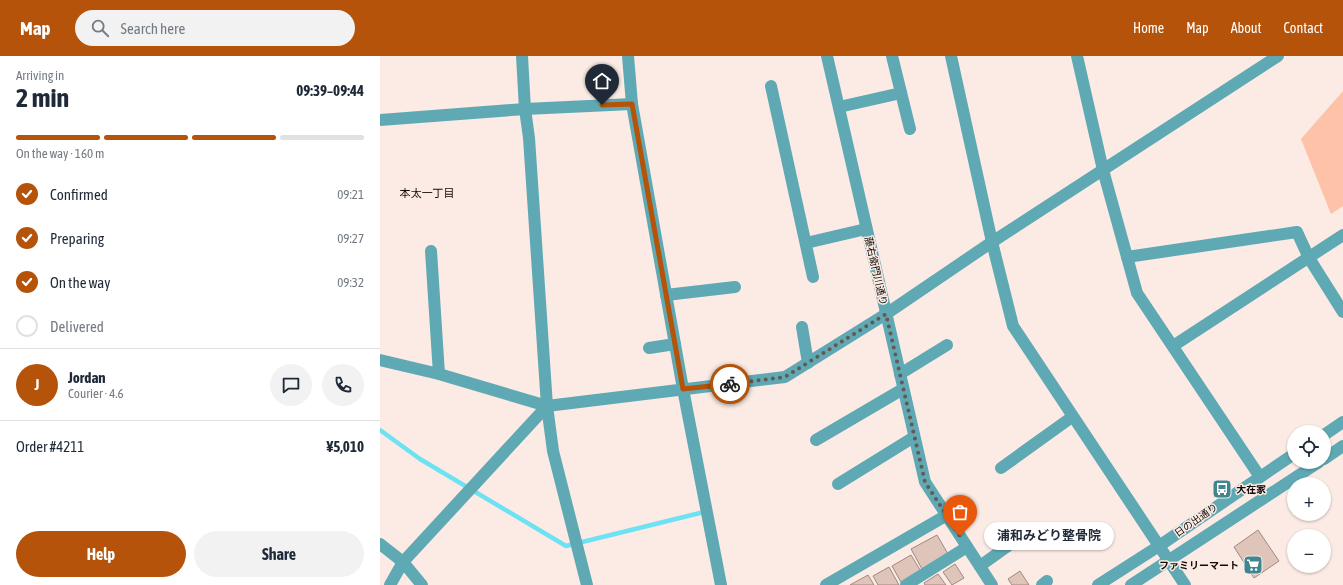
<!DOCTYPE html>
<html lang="en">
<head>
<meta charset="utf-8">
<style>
  :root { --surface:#fff; --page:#f2f2f3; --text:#1f2937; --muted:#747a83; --line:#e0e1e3; --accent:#b45309 }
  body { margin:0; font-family:"Asap Condensed","Noto Sans JP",sans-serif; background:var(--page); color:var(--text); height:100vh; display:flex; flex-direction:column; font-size:15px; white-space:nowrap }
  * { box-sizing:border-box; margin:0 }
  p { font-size:13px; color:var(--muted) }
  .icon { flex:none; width:22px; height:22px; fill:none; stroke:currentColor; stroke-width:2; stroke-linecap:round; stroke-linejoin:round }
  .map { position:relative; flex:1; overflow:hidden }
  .details { display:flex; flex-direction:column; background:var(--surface); width:380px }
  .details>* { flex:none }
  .controls { position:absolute; left:907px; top:369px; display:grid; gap:8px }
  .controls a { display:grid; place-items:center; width:44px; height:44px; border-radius:50%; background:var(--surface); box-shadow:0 1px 3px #0004; font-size:20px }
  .pin { position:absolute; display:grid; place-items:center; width:34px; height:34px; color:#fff; margin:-41px -17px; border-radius:50% 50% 50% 0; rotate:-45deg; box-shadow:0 0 4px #0007 }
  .pin .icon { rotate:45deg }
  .courier { position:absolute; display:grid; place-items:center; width:40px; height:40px; margin:-20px; border:3px solid #b45309; border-radius:50%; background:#fff; color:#222; box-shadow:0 1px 5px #0007 }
  .bubble { position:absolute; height:28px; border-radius:14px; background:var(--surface); box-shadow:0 1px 3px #0004; font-size:13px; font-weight:700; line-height:28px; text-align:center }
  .summary em { font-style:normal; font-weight:700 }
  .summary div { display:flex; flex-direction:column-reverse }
  .summary { display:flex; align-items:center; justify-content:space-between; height:68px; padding:0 16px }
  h1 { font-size:26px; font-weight:700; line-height:30px }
  .bar { display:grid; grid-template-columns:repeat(4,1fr); gap:6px 4px; align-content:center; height:48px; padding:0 16px }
  .bar i { height:5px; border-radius:3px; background:var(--line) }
  .bar .current { background:var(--accent) }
  .bar p { grid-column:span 4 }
  .line { display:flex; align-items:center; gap:10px; padding:0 16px; border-top:1px solid var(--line) }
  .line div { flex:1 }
  .round { display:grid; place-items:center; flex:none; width:42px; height:42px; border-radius:21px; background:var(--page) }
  ol { padding:0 16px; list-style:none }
  li { display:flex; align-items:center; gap:12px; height:44px }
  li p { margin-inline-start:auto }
  li .icon { padding:4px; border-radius:50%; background:var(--accent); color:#fff; stroke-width:4 }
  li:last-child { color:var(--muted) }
  li i { width:22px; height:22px; border:2px solid var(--line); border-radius:50% }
  .cta { display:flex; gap:8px; margin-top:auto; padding:8px 16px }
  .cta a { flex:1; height:46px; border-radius:24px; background:var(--accent); color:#fff; font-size:16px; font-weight:700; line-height:46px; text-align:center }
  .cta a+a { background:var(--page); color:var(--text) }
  header { display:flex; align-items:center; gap:24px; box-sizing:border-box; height:56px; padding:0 20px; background:var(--accent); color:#fff }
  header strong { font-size:19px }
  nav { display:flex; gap:22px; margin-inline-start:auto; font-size:14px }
  .search { width:280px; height:36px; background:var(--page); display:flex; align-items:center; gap:10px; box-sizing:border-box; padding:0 14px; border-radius:22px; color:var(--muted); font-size:15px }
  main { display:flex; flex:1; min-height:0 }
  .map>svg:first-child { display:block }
</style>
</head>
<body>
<header>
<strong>Map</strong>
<div class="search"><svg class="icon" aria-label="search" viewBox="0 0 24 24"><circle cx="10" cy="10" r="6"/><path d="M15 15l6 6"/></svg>Search here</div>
<nav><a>Home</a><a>Map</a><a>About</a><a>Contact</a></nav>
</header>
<main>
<section class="details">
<div class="summary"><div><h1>2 min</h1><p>Arriving in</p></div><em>09:39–09:44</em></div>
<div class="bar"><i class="current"></i><i class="current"></i><i class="current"></i><i></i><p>On the way · 160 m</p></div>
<ol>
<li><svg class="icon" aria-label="check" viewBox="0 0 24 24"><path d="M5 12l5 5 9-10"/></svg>Confirmed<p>09:21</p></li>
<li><svg class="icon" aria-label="check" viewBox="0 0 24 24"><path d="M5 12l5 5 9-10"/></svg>Preparing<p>09:27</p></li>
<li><svg class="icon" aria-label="check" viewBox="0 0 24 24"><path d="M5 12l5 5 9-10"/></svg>On the way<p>09:32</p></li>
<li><i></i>Delivered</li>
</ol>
<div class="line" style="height:72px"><b class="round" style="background:var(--accent);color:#fff">J</b><div><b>Jordan</b><p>Courier · 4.6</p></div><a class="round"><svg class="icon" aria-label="chat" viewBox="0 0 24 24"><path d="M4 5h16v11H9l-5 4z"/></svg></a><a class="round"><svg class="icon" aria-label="phone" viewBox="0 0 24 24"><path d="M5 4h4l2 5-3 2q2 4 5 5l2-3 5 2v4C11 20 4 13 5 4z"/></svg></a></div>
<div class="line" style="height:52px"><div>Order #4211</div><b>¥5,010</b></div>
<div class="cta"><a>Help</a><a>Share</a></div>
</section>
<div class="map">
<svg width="963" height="529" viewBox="0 0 963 529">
  <rect width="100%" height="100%" fill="#fbebe4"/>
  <polygon fill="#fdc2a8" points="963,35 963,150 951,158 921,83"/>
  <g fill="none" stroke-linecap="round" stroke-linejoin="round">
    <polyline stroke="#6de2f2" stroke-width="4.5" points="0,374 40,403 186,490 320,457"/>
  </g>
  <g fill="#dec4b9" stroke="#a1897e">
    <polygon points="878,474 899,505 874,522 854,491"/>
    <polygon points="557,479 568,498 542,513 531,493"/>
    <polygon points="531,499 542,517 522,528 512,510"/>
    <polygon points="575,508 584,522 572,529 563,516"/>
    <polygon points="509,511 519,529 498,529 493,520"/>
    <polygon points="640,515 649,529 632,529 628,523"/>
    <polygon points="558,518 566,529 545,529 544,527"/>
    <polygon points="488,519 494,529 470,529"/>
  </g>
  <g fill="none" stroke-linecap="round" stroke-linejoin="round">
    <g stroke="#5fa9b4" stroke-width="12">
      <polyline points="142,0 145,53 149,82 167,350 173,395 207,529"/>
      <polyline points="248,0 252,48 303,333 341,529"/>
      <polyline points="447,0 545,426 612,529"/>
      <polyline points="512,0 530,73"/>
      <polyline points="571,0 612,186 633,270 805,529"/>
      <polyline points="697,0 723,114 757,237 880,421"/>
      <polyline points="391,30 433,221"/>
      <polyline points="459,51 521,37"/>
      <polyline points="0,64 145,53 252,48"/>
      <polyline points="426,187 486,173"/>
      <polyline points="51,195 59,318"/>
      <polyline points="747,201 917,176 929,202 963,256"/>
      <polyline points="286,239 355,231"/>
      <polyline points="422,271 428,307"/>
      <polyline points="793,290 963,179"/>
      <polyline points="269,292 295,288"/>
      <polyline points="0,304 59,318 167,350 23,506 10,529"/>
      <polyline points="520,318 567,289"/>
      <polyline points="167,350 405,321 506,258 612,186 898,0"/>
      <polyline points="944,379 963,366"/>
      <polyline points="436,384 523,333"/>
      <polyline points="944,403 963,390"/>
      <polyline points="621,412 692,361"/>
      <polyline points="458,428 534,381"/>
      <polyline points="0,488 23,506 42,529"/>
      <polyline points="600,510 636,484"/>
      <polyline points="446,529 567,459"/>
      <polyline points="526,529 587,491"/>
      <polyline points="662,529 667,525"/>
      <polyline points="718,529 779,490 914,398"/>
      <polyline points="751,529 939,406"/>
    </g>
  </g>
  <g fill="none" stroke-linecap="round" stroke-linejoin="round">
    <polyline stroke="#635854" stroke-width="4" stroke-dasharray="0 7.2" points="350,328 405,321 506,258 545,426 580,480"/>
    <polyline stroke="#b45309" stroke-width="5" points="222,49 252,48 303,333 350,328"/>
  </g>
  <defs>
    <symbol id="bus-square" viewBox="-11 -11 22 22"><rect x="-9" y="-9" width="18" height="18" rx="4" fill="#408690" stroke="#fbebe4"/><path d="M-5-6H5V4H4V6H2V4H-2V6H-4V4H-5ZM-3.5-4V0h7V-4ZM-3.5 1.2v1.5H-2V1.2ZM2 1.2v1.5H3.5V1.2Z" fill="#fff"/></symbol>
    <symbol id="supermarket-square" viewBox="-11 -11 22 22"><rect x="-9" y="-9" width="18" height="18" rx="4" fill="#408690" stroke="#fbebe4"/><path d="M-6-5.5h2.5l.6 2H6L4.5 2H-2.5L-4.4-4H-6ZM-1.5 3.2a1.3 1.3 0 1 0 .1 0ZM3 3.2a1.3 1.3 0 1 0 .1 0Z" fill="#fff"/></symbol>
  </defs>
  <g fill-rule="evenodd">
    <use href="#bus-square" x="831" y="422" width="22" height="22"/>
    <use href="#supermarket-square" x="862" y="498" width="22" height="22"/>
  </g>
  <g text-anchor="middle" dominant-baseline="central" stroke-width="3" stroke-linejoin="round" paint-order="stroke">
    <g font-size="10" fill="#110906" stroke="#fbebe4">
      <text transform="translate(496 215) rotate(77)">藤右衛門川通り</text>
      <text transform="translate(816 464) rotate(-35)">日の出通り</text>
    </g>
    <g font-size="10" font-weight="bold" fill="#110906" stroke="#fbebe4" text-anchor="start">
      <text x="856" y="433">大在家</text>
      <text x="859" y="509" text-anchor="end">ファミリーマート</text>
    </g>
    <g font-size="11" fill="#110906" stroke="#fbebe4">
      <text x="47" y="137">本太一丁目</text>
    </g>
  </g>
</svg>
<div class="controls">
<a><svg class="icon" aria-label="locate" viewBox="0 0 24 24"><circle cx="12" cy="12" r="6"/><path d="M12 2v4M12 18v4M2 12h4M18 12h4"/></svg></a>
<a>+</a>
<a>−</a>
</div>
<div class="pin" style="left:580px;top:480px;background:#ea580c"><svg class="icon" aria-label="bag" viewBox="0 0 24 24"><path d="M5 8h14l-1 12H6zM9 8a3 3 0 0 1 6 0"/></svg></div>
<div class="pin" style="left:222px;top:49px;background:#1f2937"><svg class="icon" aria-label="home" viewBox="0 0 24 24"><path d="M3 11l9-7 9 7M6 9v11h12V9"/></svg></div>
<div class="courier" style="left:350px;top:328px"><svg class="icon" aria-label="bike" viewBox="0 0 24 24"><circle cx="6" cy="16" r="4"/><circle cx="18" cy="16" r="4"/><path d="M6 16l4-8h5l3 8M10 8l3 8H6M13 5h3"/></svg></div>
<div class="bubble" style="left:604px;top:466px;width:130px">浦和みどり整骨院</div>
</div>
</main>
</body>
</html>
